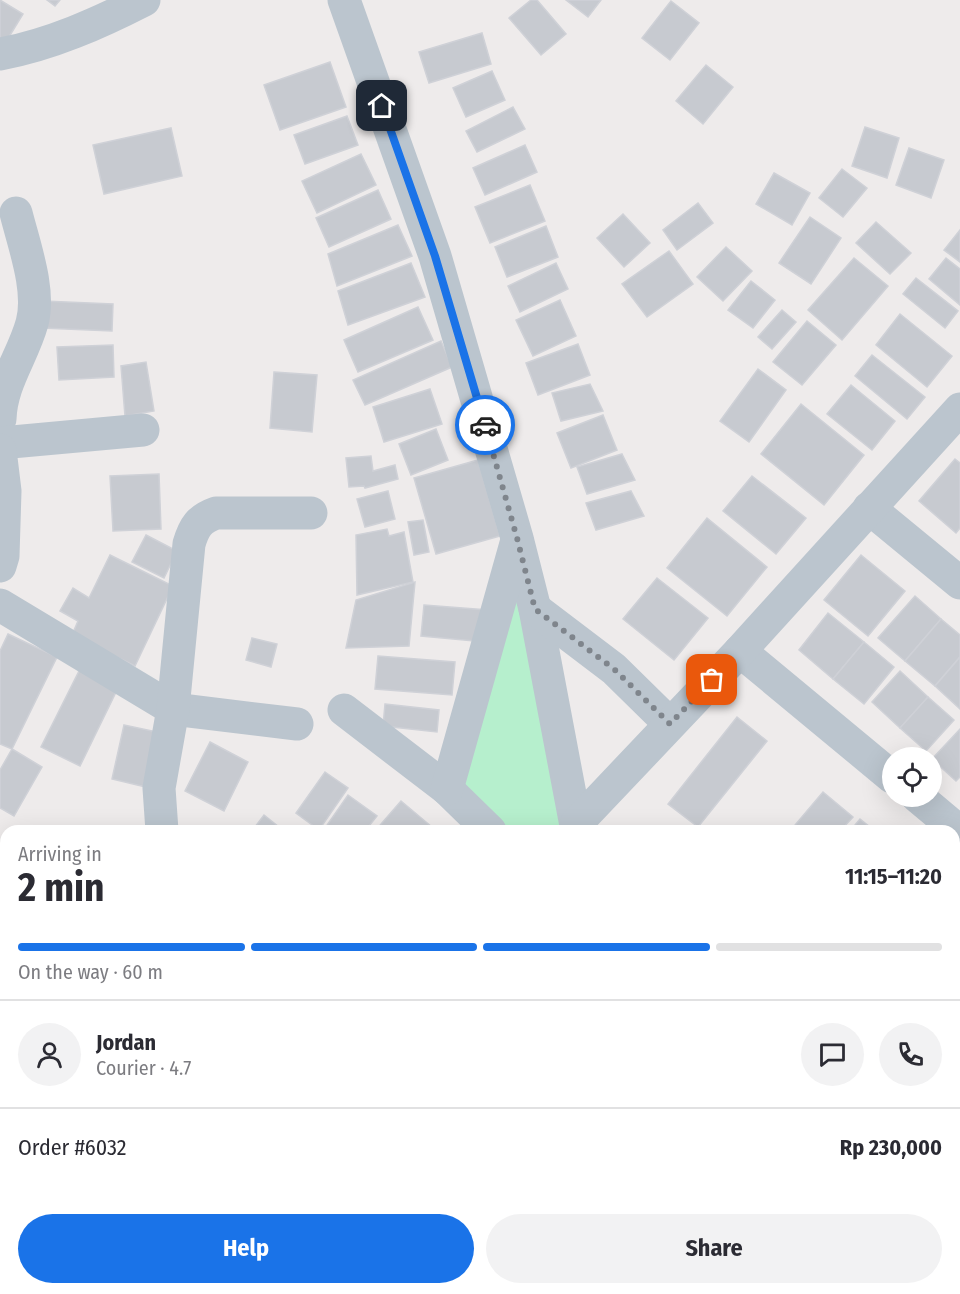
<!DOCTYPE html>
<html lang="en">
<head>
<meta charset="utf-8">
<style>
  :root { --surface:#fff; --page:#f2f2f3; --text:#2b2b33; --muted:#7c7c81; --line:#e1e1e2; --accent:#1a73e8 }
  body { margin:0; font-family:"Fira Sans Condensed",sans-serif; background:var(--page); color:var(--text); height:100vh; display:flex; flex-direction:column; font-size:22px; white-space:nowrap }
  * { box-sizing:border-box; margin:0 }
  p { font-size:20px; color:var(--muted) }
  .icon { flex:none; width:33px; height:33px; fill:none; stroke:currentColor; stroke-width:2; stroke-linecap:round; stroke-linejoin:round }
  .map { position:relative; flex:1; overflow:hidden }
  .side { position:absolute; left:0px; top:825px; width:960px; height:470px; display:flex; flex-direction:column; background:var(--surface); border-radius:18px 18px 0 0; box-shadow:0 6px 24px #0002 }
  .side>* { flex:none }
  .controls { position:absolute; left:882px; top:747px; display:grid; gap:12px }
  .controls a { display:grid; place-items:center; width:60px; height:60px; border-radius:50%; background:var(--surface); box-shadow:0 6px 24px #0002; font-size:30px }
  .pin { position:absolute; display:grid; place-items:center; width:51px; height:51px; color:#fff; margin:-26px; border-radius:12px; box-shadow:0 3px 9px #0006 }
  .courier { position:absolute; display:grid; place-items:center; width:60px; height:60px; margin:-30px; border:4px solid #1a73e8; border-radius:50%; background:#fff; color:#222; box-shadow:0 2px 8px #0007 }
  .headline em { font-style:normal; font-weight:700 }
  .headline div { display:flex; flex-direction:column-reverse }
  .headline { display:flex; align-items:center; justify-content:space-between; height:102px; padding:0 18px }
  h1 { font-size:39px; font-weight:700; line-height:45px }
  .bar { display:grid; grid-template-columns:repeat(4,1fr); gap:9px 6px; align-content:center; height:72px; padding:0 18px }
  .bar i { height:8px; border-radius:4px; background:var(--line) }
  .bar .selected { background:var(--accent) }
  .bar p { grid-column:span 4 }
  .line { display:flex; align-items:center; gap:15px; padding:0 18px; border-top:2px solid var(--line) }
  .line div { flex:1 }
  .round { display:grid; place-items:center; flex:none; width:63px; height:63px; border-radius:32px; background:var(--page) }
  .primary-button { display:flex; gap:12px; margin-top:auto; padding:12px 18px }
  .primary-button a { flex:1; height:69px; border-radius:36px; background:var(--accent); color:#fff; font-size:24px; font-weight:700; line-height:69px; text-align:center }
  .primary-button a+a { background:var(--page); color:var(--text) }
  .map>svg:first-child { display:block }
</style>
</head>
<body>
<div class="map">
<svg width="960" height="1294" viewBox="0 0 960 1294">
  <rect width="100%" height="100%" fill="#eeebeb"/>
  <g fill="#b6efcd">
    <polygon points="517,538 577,831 490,831 454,765"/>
    <polygon points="954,1148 960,1153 960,1233 954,1228"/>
    <polygon points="245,1289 326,1289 321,1294 240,1294"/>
  </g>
  <g fill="#c7cad0" stroke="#cfd1d7" stroke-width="1.5">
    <polygon points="0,0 23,14 1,50 0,49"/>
    <polygon points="47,0 60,0 55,6"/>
    <polygon points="531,0 537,0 566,34 541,55 509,18"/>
    <polygon points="566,0 601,0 588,17"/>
    <polygon points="671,1 699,23 670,60 642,38"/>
    <polygon points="482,33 491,64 429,83 419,52"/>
    <polygon points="330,62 346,107 280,130 264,85"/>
    <polygon points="706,65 733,87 703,124 676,101"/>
    <polygon points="492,71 505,100 466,117 453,88"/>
    <polygon points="513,107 525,129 477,152 466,131"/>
    <polygon points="347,116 358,145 305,164 294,135"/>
    <polygon points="865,127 899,138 887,178 852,166"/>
    <polygon points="171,128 182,176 104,194 93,145"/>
    <polygon points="525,145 537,172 485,195 473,168"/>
    <polygon points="909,148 944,160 931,198 896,185"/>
    <polygon points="361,154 376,185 317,213 302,181"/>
    <polygon points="842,169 867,188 843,217 819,198"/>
    <polygon points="774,173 810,193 792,225 756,204"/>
    <polygon points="530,185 545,221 490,243 475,207"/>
    <polygon points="378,190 391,219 329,247 316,218"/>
    <polygon points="698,203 713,223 677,250 663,230"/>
    <polygon points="623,214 650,243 624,267 597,238"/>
    <polygon points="810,217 841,238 811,284 779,263"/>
    <polygon points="876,222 911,253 890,274 856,243"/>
    <polygon points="398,225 412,256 337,286 328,254"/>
    <polygon points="546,226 558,257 507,277 495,247"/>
    <polygon points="960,230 960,262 944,250"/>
    <polygon points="726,247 752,271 723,301 697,277"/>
    <polygon points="669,251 693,284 647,317 622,284"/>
    <polygon points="854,258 888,286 842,340 808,310"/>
    <polygon points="946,258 960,269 960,305 929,279"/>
    <polygon points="411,263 425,297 348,325 338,291"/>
    <polygon points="556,263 568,289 520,312 508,286"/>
    <polygon points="916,278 958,311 945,328 903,294"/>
    <polygon points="751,281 775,300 753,328 728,310"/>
    <polygon points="560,300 576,336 533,356 516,320"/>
    <polygon points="43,301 113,304 112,331 42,328"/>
    <polygon points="418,307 433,340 358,372 344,340"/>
    <polygon points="782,310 796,322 772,349 758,337"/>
    <polygon points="900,314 952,356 927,387 876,345"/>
    <polygon points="807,321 836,345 802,385 773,362"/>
    <polygon points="441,341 452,367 365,405 353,380"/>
    <polygon points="578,344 590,375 538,395 526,363"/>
    <polygon points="113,345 114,377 59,380 57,347"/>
    <polygon points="872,355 925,397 907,419 855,376"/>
    <polygon points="146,362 154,411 125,416 121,366"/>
    <polygon points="758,369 786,390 749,442 720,421"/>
    <polygon points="274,372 317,375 312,432 270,428"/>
    <polygon points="590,384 603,411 561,421 552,393"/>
    <polygon points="851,385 895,421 872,450 827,414"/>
    <polygon points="430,389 442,424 384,442 373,407"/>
    <polygon points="801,404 864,455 824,505 761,454"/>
    <polygon points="603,415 617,450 571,468 557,433"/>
    <polygon points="436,429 448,460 411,475 399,444"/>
    <polygon points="622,454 635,480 587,494 577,467"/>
    <polygon points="371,456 373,471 395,465 398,479 365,488 364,486 349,487 346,458"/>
    <polygon points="955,459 960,463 960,528 956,533 919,501"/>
    <polygon points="478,460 500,536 436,554 414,478"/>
    <polygon points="159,474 161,529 113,531 110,476"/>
    <polygon points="752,476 806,518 776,554 723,511"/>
    <polygon points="388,491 395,519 365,527 357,499"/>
    <polygon points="631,491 644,516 596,530 586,503"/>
    <polygon points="707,518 767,567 727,616 667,568"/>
    <polygon points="423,520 429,552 414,555 408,522"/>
    <polygon points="387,529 389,536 404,532 413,582 357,595 356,535"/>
    <polygon points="146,535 177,551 164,578 132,562"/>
    <polygon points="110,555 173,586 135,666 72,635 78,621 60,611 73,588 89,598"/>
    <polygon points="861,555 905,591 868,636 824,600"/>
    <polygon points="657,578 708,618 674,660 623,619"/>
    <polygon points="415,582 409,646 346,648 356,600"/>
    <polygon points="915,596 941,619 905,661 878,638"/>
    <polygon points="424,605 488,610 485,642 421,636"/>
    <polygon points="828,613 864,642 833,679 799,650"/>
    <polygon points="941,619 960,635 960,657 935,686 905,661"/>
    <polygon points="8,634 57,657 12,749 0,744 0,651"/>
    <polygon points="252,638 277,644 271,667 246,660"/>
    <polygon points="864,642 894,667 864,704 833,679"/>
    <polygon points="378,656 455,662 452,695 375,689"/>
    <polygon points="960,657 960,709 935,686"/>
    <polygon points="80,669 118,688 80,766 41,747"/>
    <polygon points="900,671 928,697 900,728 872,702"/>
    <polygon points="928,697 954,720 926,751 900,728"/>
    <polygon points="385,704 439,710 437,732 383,726"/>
    <polygon points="737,717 767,741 698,827 668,804"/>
    <polygon points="124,725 162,733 150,788 112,779"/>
    <polygon points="960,729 960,777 956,781 932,759"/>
    <polygon points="210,742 248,762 224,811 185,791"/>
    <polygon points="12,749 42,767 14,816 0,808 0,770"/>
    <polygon points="325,772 348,788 319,830 296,813"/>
    <polygon points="823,792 853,817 840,831 790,831"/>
    <polygon points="348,795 377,816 365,831 323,831"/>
    <polygon points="401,801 432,827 429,831 375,831"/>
    <polygon points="264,815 284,831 252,831"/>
    <polygon points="860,819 875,831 850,831"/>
    <polygon points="0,845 6,848 6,909 0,920"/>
    <polygon points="954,890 960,895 960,908 954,915"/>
    <polygon points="960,919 960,973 954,968 954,926"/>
    <polygon points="954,1008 960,1014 960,1056 954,1063"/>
    <polygon points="960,1065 960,1099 954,1094 954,1072"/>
    <polygon points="6,1285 6,1288 23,1288 33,1294 1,1294"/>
    <polygon points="954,1285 960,1289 960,1294 907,1294 902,1290 954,1288"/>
    <polygon points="464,1288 509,1288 505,1294 460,1294"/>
    <polygon points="523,1288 548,1288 556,1294 519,1294"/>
    <polygon points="575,1288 619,1288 615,1294 576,1294 573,1292"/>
    <polygon points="635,1288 643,1288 651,1294 630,1294"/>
    <polygon points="789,1288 837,1288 833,1294 785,1294"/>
    <polygon points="848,1288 853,1288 860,1294 844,1294"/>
  </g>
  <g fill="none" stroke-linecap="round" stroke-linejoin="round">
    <g stroke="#bbc5ce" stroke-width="33">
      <polyline points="344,0 435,256 517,538 535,609 577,831"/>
      <path d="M0,54C50,45 99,23 144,0"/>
      <path d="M0,419C1,383 23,356 32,323C41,291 24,245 16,213"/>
      <polyline points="0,443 143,430"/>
      <polyline points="0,450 5,491 3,556 0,566"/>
      <polyline points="869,508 960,583"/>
      <polyline points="0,605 173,709 297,724"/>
      <polyline points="535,609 614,669 670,724"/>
      <polyline points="740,651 892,777"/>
      <polyline points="344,710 447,789 490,831"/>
      <polyline points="447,789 517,540"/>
      <polyline points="917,796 960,832"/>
      <polyline points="576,824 740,651 960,409"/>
      <path d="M162,831L159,788L173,709L189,544C194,527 199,519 216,513H311"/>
      <polyline points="0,1081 6,1074"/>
      <polyline points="954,1148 960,1153"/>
      <polyline points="954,1228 960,1233"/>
      <polyline points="0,1244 6,1249"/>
      <polyline points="53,1288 60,1294"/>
      <polyline points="375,1288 381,1294"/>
      <polyline points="688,1288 695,1294"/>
      <polyline points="240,1294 245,1288"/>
      <polyline points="321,1294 326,1288"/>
    </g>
  </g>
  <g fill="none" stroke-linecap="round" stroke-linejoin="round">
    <polyline stroke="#7f858c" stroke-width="6" stroke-dasharray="0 10.8" points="485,425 517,538 535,609 614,669 670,724 712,680"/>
    <polyline stroke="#1a73e8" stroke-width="8" points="382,106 435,256 485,425"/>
  </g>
</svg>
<div class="controls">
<a><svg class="icon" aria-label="locate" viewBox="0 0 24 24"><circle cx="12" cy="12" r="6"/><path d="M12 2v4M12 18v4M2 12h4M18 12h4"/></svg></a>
</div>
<div class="pin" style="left:712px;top:680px;background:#ea580c"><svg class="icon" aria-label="bag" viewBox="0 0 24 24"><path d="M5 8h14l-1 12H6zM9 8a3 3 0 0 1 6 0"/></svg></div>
<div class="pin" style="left:382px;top:106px;background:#1f2937"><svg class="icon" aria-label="home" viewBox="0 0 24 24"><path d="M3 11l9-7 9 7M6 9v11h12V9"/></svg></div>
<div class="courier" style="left:485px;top:425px"><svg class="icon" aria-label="car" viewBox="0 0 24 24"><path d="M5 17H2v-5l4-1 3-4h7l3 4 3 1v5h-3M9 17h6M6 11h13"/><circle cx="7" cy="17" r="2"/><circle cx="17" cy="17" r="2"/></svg></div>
<section class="side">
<div class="headline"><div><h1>2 min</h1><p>Arriving in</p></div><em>11:15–11:20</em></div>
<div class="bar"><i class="selected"></i><i class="selected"></i><i class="selected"></i><i></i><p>On the way · 60 m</p></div>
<div class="line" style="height:108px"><a class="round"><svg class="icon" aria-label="person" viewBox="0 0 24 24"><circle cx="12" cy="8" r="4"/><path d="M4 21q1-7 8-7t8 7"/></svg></a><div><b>Jordan</b><p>Courier · 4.7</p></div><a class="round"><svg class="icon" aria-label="chat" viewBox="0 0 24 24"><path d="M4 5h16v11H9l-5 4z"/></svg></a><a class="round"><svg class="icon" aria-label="phone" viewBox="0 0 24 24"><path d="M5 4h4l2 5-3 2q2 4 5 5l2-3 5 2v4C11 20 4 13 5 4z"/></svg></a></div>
<div class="line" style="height:78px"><div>Order #6032</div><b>Rp 230,000</b></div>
<div class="primary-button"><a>Help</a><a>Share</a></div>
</section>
</div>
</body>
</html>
